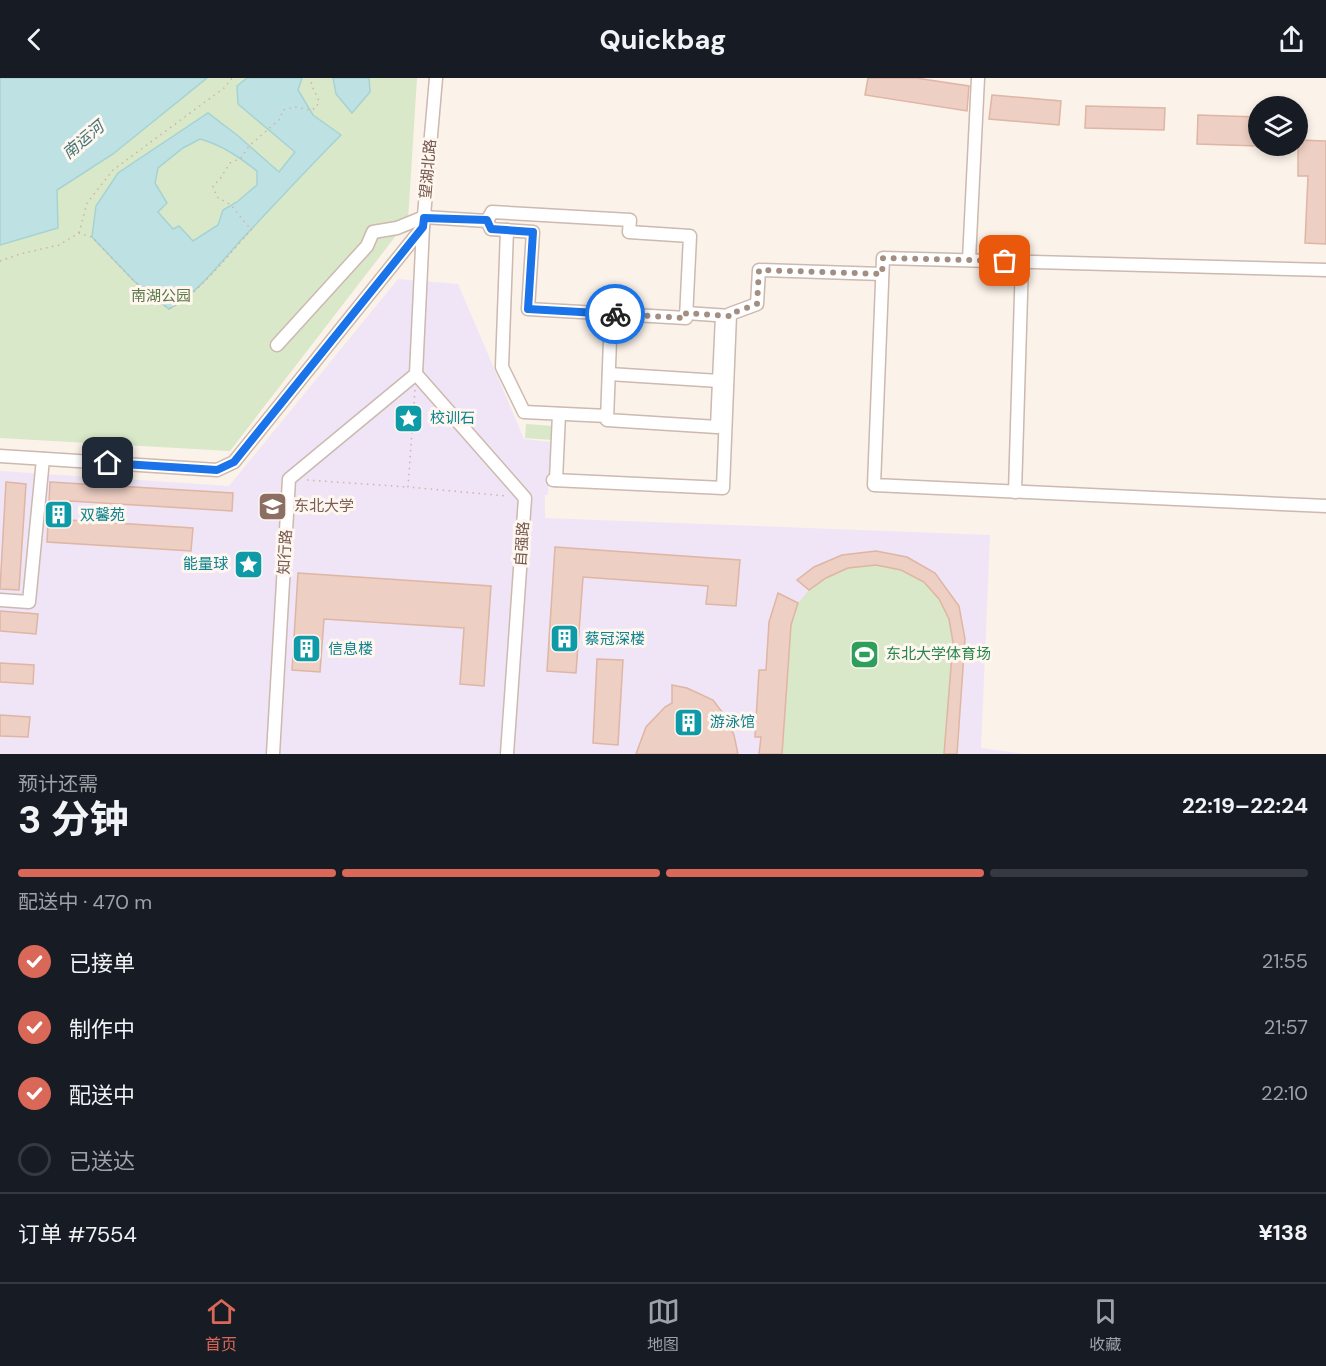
<!DOCTYPE html>
<html lang="zh">
<head>
<meta charset="utf-8">
<style>
  :root { --surface:#171b24; --page:#20242c; --text:#f1f3f6; --muted:#9ea1a6; --line:#363941; --accent:#da6858 }
  body { margin:0; font-family:"DM Sans","Noto Sans SC",sans-serif; background:var(--page); color:var(--text); height:100vh; display:flex; flex-direction:column; font-size:22px; white-space:nowrap }
  * { box-sizing:border-box; margin:0 }
  p { font-size:20px; color:var(--muted) }
  .icon { flex:none; width:33px; height:33px; fill:none; stroke:currentColor; stroke-width:2; stroke-linecap:round; stroke-linejoin:round }
  .map { position:relative; height:676px; overflow:hidden }
  .panel { display:flex; flex-direction:column; background:var(--surface); flex:1 }
  .panel>* { flex:none }
  .fabs { position:absolute; left:1248px; top:18px; display:grid; gap:12px }
  .fabs a { display:grid; place-items:center; width:60px; height:60px; border-radius:50%; background:var(--surface); box-shadow:0 3px 9px #0003; font-size:30px }
  .pin { position:absolute; display:grid; place-items:center; width:51px; height:51px; color:#fff; margin:-26px; border-radius:12px; box-shadow:0 3px 9px #0006 }
  .courier { position:absolute; display:grid; place-items:center; width:60px; height:60px; margin:-30px; border:4px solid #1a73e8; border-radius:50%; background:#fff; color:#222; box-shadow:0 2px 8px #0007 }
  .headline em { font-style:normal; font-weight:700 }
  .headline div { display:flex; flex-direction:column-reverse }
  .headline { display:flex; align-items:center; justify-content:space-between; height:102px; padding:0 18px }
  h1 { font-size:39px; font-weight:700; line-height:45px }
  .bar { display:grid; grid-template-columns:repeat(4,1fr); gap:9px 6px; align-content:center; height:72px; padding:0 18px }
  .bar i { height:8px; border-radius:4px; background:var(--line) }
  .bar .selected { background:var(--accent) }
  .bar p { grid-column:span 4 }
  .line { display:flex; align-items:center; gap:15px; padding:0 18px; border-top:2px solid var(--line) }
  .line div { flex:1 }
  ol { padding:0 18px; list-style:none }
  li { display:flex; align-items:center; gap:18px; height:66px }
  li p { margin-inline-start:auto }
  li .icon { padding:6px; border-radius:50%; background:var(--accent); color:#fff; stroke-width:4 }
  li:last-child { color:var(--muted) }
  li i { width:33px; height:33px; border:3px solid var(--line); border-radius:50% }
  header { display:flex; justify-content:space-between; align-items:center; height:78px; padding:0 18px; background:var(--surface); font-size:27px; font-weight:700 }
  .tabs { display:flex; justify-content:space-around; align-items:center; height:84px; border-top:2px solid var(--line); background:var(--surface); font-size:16px; color:var(--muted) }
  .tabs a { display:grid; justify-items:center; gap:3px }
  .tabs .selected { color:var(--accent) }
  .map>svg:first-child { display:block }
</style>
</head>
<body>
<header><svg class="icon" aria-label="back" viewBox="0 0 24 24"><path d="M15 5l-7 7 7 7"/></svg>Quickbag<svg class="icon" aria-label="share" viewBox="0 0 24 24"><path d="M12 15V3M7 8l5-5 5 5M5 13v7h14v-7"/></svg></header>
<div class="map">
<svg width="1326" height="676" viewBox="0 0 1326 676">
  <rect width="100%" height="100%" fill="#fbf2e9"/>
  <polygon fill="#efe5f7" points="398,201 458,206 524,361 551,364 548,417 545,417 545,440 990,457 981,670 1025,676 0,676 0,393 229,408"/>
  <g fill="#d8e8c8">
    <polygon points="0,0 113,76 207,0 417,0 408,142 230,373 0,360"/>
    <polygon points="526,346 553,348 552,362 525,360"/>
    <polygon points="876,473 907,479 935,495 959,528 965,561 957,676 759,676 761,660 755,659 759,592 766,592 769,544 778,515 798,525 809,512 797,502 814,489 842,477"/>
  </g>
  <g fill="#bee2e3" stroke="#a6d2d4" stroke-width="1.5" fill-rule="evenodd">
    <polygon points="0,0 207,0 113,76 57,112 58,150 0,167"/>
    <path d="M247,0H302L298,12L313,37L341,57C307,91 275,126 242,161C220,185 198,215 169,231L134,203L92,159L96,128L118,95L208,35L237,57L279,94L295,74L238,26L237,8ZM200,61C222,67 239,79 257,93V107L237,124L223,132L218,147L193,163L179,148L173,151L158,134L167,125L155,105L158,90L183,70Z"/>
    <polygon points="333,0 369,0 370,14 352,35 336,16"/>
  </g>
  <g fill="#eecfc3" stroke="#dfb5a4" stroke-width="1.5">
    <polygon points="868,0 916,0 969,8 967,33 865,17"/>
    <polygon points="992,17 1061,23 1059,47 989,41"/>
    <polygon points="1086,28 1165,30 1164,52 1085,50"/>
    <polygon points="1198,37 1258,39 1258,68 1197,66"/>
    <polygon points="1298,62 1326,63 1326,166 1305,165 1308,98 1298,98"/>
    <polygon points="6,404 26,406 19,512 0,511"/>
    <polygon points="50,404 233,415 232,433 70,423 69,442 193,450 191,473 47,464"/>
    <polygon points="555,469 740,482 736,528 706,526 708,508 583,499 576,595 547,593"/>
    <polygon points="876,473 907,479 935,495 959,528 965,561 957,676 944,676 953,564 949,541 939,521 924,504 901,492 876,487 848,490 826,500 809,512 797,502 814,489 842,477"/>
    <polygon points="298,495 491,508 484,608 460,606 464,550 324,541 320,594 292,592"/>
    <polygon points="778,515 798,525 791,547 782,676 759,676 761,659 755,659 759,592 766,592 769,544"/>
    <polygon points="0,533 38,536 36,556 0,553"/>
    <polygon points="597,581 623,582 618,667 593,665"/>
    <polygon points="0,585 34,587 33,606 0,604"/>
    <polygon points="672,607 687,610 713,622 725,638 734,657 738,676 636,676 646,649 665,629 672,625"/>
    <polygon points="0,637 30,639 28,659 0,658"/>
  </g>
  <g fill="none" stroke-linecap="round" stroke-linejoin="round">
    <defs>
      <g id="minor">
        <polyline points="507,152 502,289 524,334 607,338"/>
        <polyline points="969,182 978,0"/>
        <polyline points="1326,192 883,180 874,407 1326,428"/>
        <polyline points="611,235 607,342 717,349 719,303"/>
        <polyline points="686,235 730,238"/>
        <polyline points="277,267 367,168 373,154 397,150 424,139 487,143 491,151 533,154 528,231 686,240 690,158 629,154 630,142 492,134 487,143"/>
        <polyline points="416,296 525,420 507,676"/>
        <polyline points="416,296 423,149"/>
        <polyline points="609,296 719,303 722,238"/>
        <polyline points="0,378 217,392 234,384 423,149 436,0"/>
        <polyline points="553,402 723,410 730,236 757,226 759,192 882,196"/>
        <polyline points="556,402 559,336"/>
        <polyline points="1015,414 1022,184"/>
        <polyline points="0,522 29,524 43,381"/>
        <polyline points="273,676 289,401 416,296"/>
      </g>
    </defs>
    <use href="#minor" stroke="#ccb9af" stroke-width="15"/>
    <g stroke="#d3b2a6" stroke-width="1.5" stroke-dasharray="1.5 4.5" stroke-linecap="butt">
      <polyline points="79,155 87,125 113,92 224,10 232,0"/>
      <path d="M0,183L20,176L59,167L79,155L92,159L134,203L169,231C202,213 227,178 252,151L247,147L231,127L217,119L213,108L220,101L230,85L241,80L249,68L280,41L283,32L295,29L310,32L316,30L319,23L311,6L313,0"/>
      <polyline points="415,312 408,409 507,418"/>
      <polyline points="307,402 407,409"/>
    </g>
    <use href="#minor" stroke="#fff" stroke-width="12"/>
  </g>
  <g fill="none" stroke-linecap="round" stroke-linejoin="round">
    <polyline stroke="#a38e84" stroke-width="6" stroke-dasharray="0 10.8" points="615,236 686,240 686,235 730,238 730,236 757,226 759,192 882,196 883,180 1005,183"/>
    <polyline stroke="#1a73e8" stroke-width="8" points="108,385 217,392 234,384 423,149 424,140 487,142 491,151 533,154 528,231 615,236"/>
  </g>
  <defs>
    <symbol id="sight-square" viewBox="-11 -11 22 22"><rect x="-9" y="-9" width="18" height="18" rx="4" fill="#0f9aa8" stroke="#fef6ef"/><path d="M0-6L1.8-2.2L6-1.7L2.9 1.2L3.7 5.4L0 3.3L-3.7 5.4L-2.9 1.2L-6-1.7L-1.8-2.2Z" fill="#fff"/></symbol>
    <symbol id="university-square" viewBox="-11 -11 22 22"><rect x="-9" y="-9" width="18" height="18" rx="4" fill="#8d6e63" stroke="#fef6ef"/><path d="M0-5L7-2L0 1L-7-2ZM-4 1L0 2.5L4 1V4Q0 6-4 4Z" fill="#fff"/></symbol>
    <symbol id="building-square" viewBox="-11 -11 22 22"><rect x="-9" y="-9" width="18" height="18" rx="4" fill="#0f9aa8" stroke="#fef6ef"/><path d="M-4-6H4V6H1V3H-1V6H-4ZM-2.5-4.3h1.7v1.8h-1.7ZM.8-4.3h1.7v1.8H.8ZM-2.5-1h1.7V.8h-1.7ZM.8-1h1.7V.8H.8Z" fill="#fff"/></symbol>
    <symbol id="stadium-square" viewBox="-11 -11 22 22"><rect x="-9" y="-9" width="18" height="18" rx="4" fill="#2e9e5b" stroke="#fef6ef"/><path d="M0-5a6.5 5 0 1 0 0 10a6.5 5 0 1 0 0-10ZM-3.5-1.8h7v3.6h-7Z" fill="#fff"/></symbol>
  </defs>
  <g fill-rule="evenodd">
    <use href="#sight-square" x="392" y="324" width="33" height="33"/>
    <use href="#university-square" x="256" y="412" width="33" height="33"/>
    <use href="#building-square" x="42" y="420" width="33" height="33"/>
    <use href="#sight-square" x="232" y="470" width="33" height="33"/>
    <use href="#building-square" x="548" y="544" width="33" height="33"/>
    <use href="#building-square" x="290" y="554" width="33" height="33"/>
    <use href="#stadium-square" x="848" y="560" width="33" height="33"/>
    <use href="#building-square" x="672" y="628" width="33" height="33"/>
  </g>
  <g text-anchor="middle" dominant-baseline="central" stroke-width="6" stroke-linejoin="round" paint-order="stroke">
    <g font-size="15" fill="#73584e" stroke="#fef6ef">
      <text transform="translate(428 91) rotate(-85)">望湖北路</text>
      <text transform="translate(522 466) rotate(-86)">自强路</text>
      <text transform="translate(285 474) rotate(-87)">知行路</text>
    </g>
    <g font-size="15" fill="#5b7847" stroke="#fef6ef">
      <text x="161" y="218">南湖公园</text>
    </g>
    <g font-size="15" fill="#0d838f" stroke="#fef6ef" text-anchor="start">
      <text x="430" y="340">校训石</text>
      <text x="80" y="437">双馨苑</text>
      <text x="228" y="486" text-anchor="end">能量球</text>
      <text x="585" y="561">蔡冠深楼</text>
      <text x="328" y="571">信息楼</text>
      <text x="710" y="644">游泳馆</text>
    </g>
    <g font-size="15" fill="#785e54" stroke="#fef6ef" text-anchor="start">
      <text x="294" y="428">东北大学</text>
    </g>
    <g font-size="15" fill="#27864d" stroke="#fef6ef" text-anchor="start">
      <text x="886" y="576">东北大学体育场</text>
    </g>
    <g font-size="16" font-style="italic" fill="#437477" stroke="#fef6ef">
      <text transform="translate(83 62) rotate(-40)">南运河</text>
    </g>
  </g>
</svg>
<div class="fabs">
<a><svg class="icon" aria-label="layers" viewBox="0 0 24 24"><path d="M12 4l9 5-9 5-9-5zM3 14l9 5 9-5"/></svg></a>
</div>
<div class="pin" style="left:1005px;top:183px;background:#ea580c"><svg class="icon" aria-label="bag" viewBox="0 0 24 24"><path d="M5 8h14l-1 12H6zM9 8a3 3 0 0 1 6 0"/></svg></div>
<div class="pin" style="left:108px;top:385px;background:#1f2937"><svg class="icon" aria-label="home" viewBox="0 0 24 24"><path d="M3 11l9-7 9 7M6 9v11h12V9"/></svg></div>
<div class="courier" style="left:615px;top:236px"><svg class="icon" aria-label="bike" viewBox="0 0 24 24"><circle cx="6" cy="16" r="4"/><circle cx="18" cy="16" r="4"/><path d="M6 16l4-8h5l3 8M10 8l3 8H6M13 5h3"/></svg></div>
</div>
<section class="panel">
<div class="headline"><div><h1>3 分钟</h1><p>预计还需</p></div><em>22:19–22:24</em></div>
<div class="bar"><i class="selected"></i><i class="selected"></i><i class="selected"></i><i></i><p>配送中 · 470 m</p></div>
<ol>
<li><svg class="icon" aria-label="check" viewBox="0 0 24 24"><path d="M5 12l5 5 9-10"/></svg>已接单<p>21:55</p></li>
<li><svg class="icon" aria-label="check" viewBox="0 0 24 24"><path d="M5 12l5 5 9-10"/></svg>制作中<p>21:57</p></li>
<li><svg class="icon" aria-label="check" viewBox="0 0 24 24"><path d="M5 12l5 5 9-10"/></svg>配送中<p>22:10</p></li>
<li><i></i>已送达</li>
</ol>
<div class="line" style="height:78px"><div>订单 #7554</div><b>¥138</b></div>
</section>
<nav class="tabs">
<a class="selected"><svg class="icon" aria-label="home" viewBox="0 0 24 24"><path d="M3 11l9-7 9 7M6 9v11h12V9"/></svg>首页</a>
<a><svg class="icon" aria-label="map" viewBox="0 0 24 24"><path d="M3 6l6-2 6 2 6-2v14l-6 2-6-2-6 2zM9 4v14M15 6v14"/></svg>地图</a>
<a><svg class="icon" aria-label="saved" viewBox="0 0 24 24"><path d="M7 4h10v16l-5-4-5 4z"/></svg>收藏</a>
</nav>
</body>
</html>
